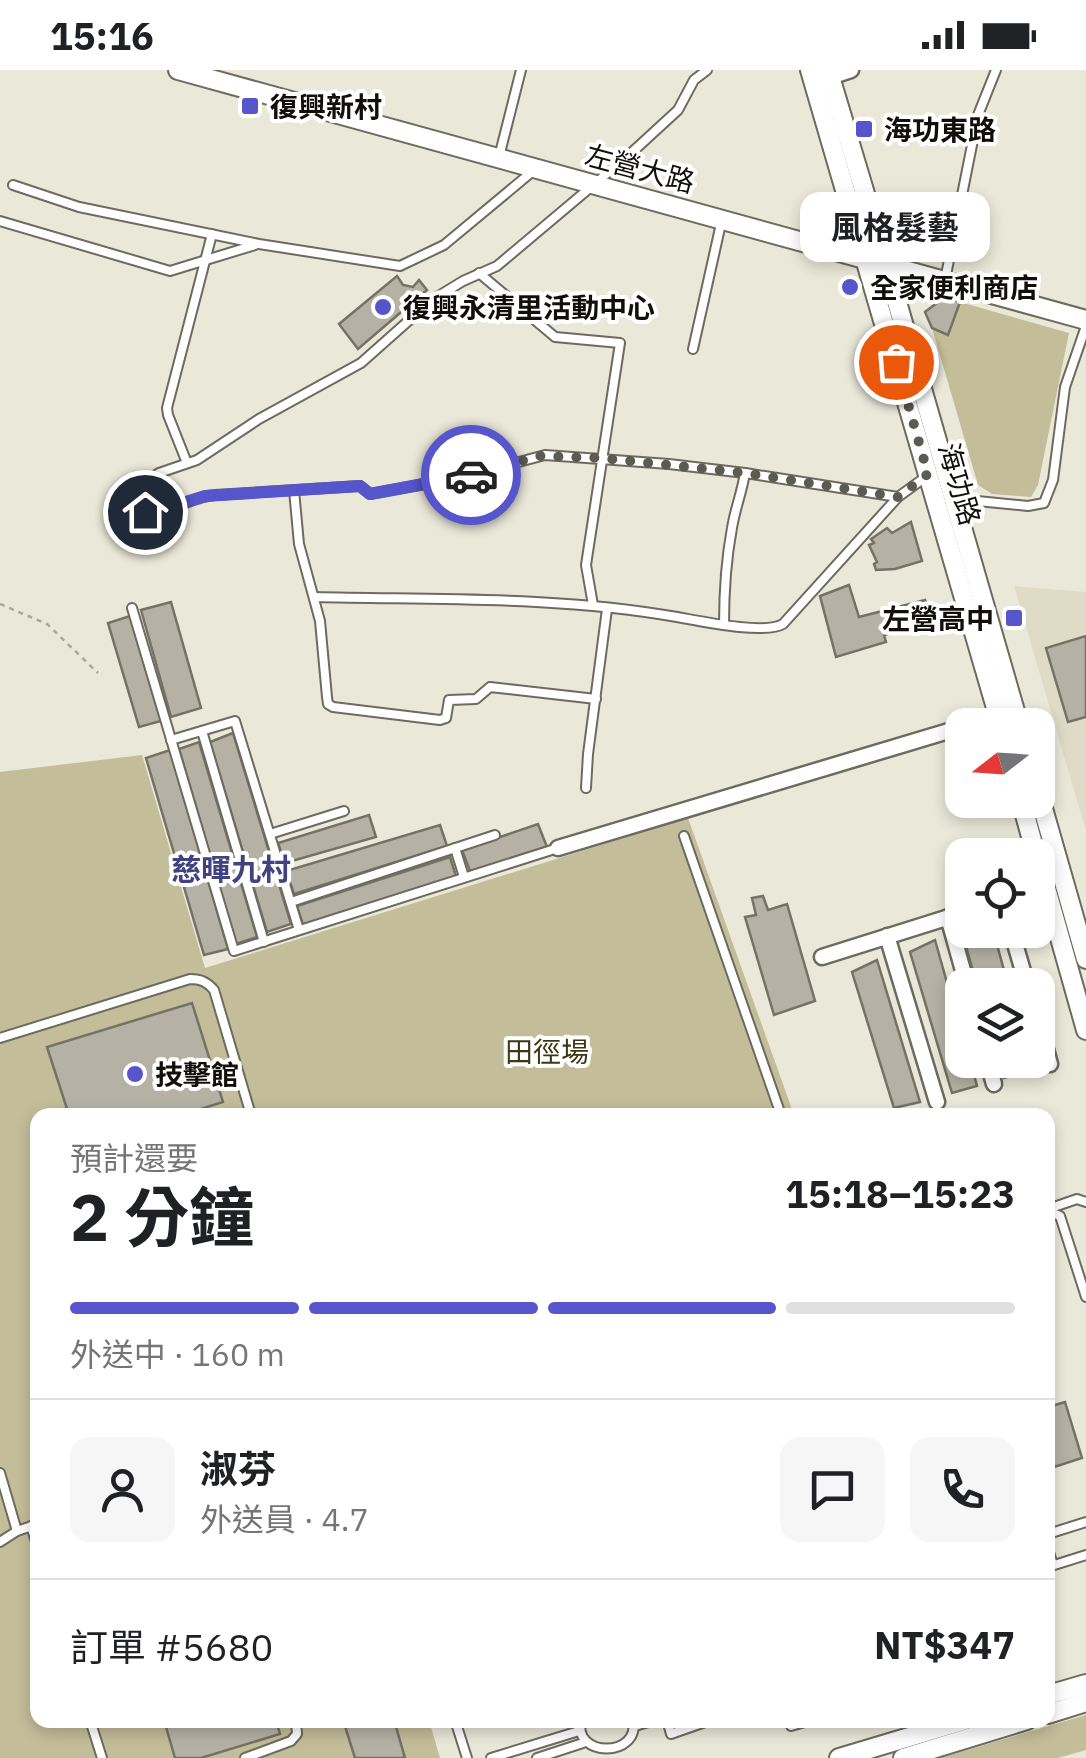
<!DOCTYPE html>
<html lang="zh-TW">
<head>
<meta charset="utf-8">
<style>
  :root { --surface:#fff; --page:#f6f6f6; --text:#202124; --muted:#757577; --line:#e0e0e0; --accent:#5755cc }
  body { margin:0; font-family:"IBM Plex Sans","Noto Sans TC",sans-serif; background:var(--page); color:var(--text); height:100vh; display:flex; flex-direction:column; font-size:38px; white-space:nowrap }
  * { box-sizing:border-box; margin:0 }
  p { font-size:32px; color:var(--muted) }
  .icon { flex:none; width:55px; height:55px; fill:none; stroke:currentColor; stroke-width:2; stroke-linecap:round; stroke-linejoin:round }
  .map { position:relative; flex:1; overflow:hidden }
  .sheet { position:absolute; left:30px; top:1038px; width:1025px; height:620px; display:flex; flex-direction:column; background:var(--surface); border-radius:20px; box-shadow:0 5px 15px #0003 }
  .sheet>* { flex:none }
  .needle { width:65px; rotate:253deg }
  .fabs { position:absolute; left:945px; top:638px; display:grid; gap:20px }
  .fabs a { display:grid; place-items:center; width:110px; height:110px; border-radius:20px; background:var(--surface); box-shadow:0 5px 15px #0003; font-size:50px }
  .pin { position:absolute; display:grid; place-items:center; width:85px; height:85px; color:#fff; margin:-42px; border:5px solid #fff; border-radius:50%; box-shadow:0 2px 10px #0007 }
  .courier { position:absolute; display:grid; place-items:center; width:100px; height:100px; margin:-50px; border:8px solid #5755cc; border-radius:50%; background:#fff; color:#222; box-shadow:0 2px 12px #0007 }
  .bubble { position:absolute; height:70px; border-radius:20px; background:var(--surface); box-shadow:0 5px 15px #0003; font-size:32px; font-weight:700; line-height:70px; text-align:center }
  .summary em { font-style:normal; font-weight:700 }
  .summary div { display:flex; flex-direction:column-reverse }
  .summary { display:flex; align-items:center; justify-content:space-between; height:170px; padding:0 40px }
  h1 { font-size:65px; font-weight:700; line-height:75px }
  .bar { display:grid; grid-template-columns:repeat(4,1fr); gap:15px 10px; align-content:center; height:120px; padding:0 40px }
  .bar i { height:12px; border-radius:8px; background:var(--line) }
  .bar .active { background:var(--accent) }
  .bar p { grid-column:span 4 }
  .line { display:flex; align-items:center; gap:25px; padding:0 40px; border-top:2px solid var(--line) }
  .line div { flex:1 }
  .round { display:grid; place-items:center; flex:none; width:105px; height:105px; border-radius:20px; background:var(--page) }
  .status { display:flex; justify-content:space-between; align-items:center; height:70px; padding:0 50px; background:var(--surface); direction:ltr }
  .status svg { height:28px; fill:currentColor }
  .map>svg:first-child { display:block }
</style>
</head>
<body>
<div class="status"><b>15:16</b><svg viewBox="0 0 49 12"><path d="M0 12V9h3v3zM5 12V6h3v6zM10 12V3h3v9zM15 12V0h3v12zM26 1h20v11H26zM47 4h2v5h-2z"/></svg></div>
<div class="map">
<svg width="1086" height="1688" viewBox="0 0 1086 1688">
  <rect width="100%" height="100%" fill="#eae8d9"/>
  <polygon fill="#dfdbc6" points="1014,516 1086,522 1086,761"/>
  <g fill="#c4bd99">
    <polygon points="960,232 1069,263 1038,415 1031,427 992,424 978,415 932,258 948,264"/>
    <polygon points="142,685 205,898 688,748 794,1045 38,1045 38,1650 429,1650 440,1688 0,1688 0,702"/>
    <polygon points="1086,1645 1086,1680 1058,1688 940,1688"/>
  </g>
  <g fill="#b5b2a5" stroke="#747265" stroke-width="2.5">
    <polygon points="397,206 403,215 413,217 419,210 427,220 358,279 339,254"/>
    <polygon points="945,227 960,232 948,265 932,258 925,242"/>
    <polygon points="911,452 922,491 895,499 876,500 874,494 877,492 869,475 874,473 871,469 887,458 892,463"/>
    <polygon points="849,515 859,547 925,530 934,552 884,565 886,572 836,587 820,526"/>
    <polygon points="171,532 201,638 171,647 141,540"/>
    <polygon points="130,546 161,651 139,657 108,553"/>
    <polygon points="1086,566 1086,647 1068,652 1046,578"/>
    <polygon points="233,663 291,854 267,862 210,672"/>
    <polygon points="199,672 257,867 236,874 179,679"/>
    <polygon points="170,680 228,879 204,885 146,688"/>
    <polygon points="369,745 376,767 285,793 278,773"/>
    <polygon points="538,754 547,777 470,801 462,780"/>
    <polygon points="440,755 447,776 294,824 286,801"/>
    <polygon points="450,787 456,806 303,855 297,836"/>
    <polygon points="763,826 768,840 787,834 815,931 774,945 745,847 756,845 752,828"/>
    <polygon points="968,860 993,860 1008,915 977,915 962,862"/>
    <polygon points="935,870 962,966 962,990 970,990 977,1016 952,1023 910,882"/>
    <polygon points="877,890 920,1032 894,1038 852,902"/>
    <polygon points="192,933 223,1032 182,1045 69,1045 47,977"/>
    <polygon points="999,990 1029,990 1031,999 1004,1008"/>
    <polygon points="1065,1332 1082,1388 1048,1399 1048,1337"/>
    <polygon points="164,1650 276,1650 280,1664 201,1688 175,1688"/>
    <polygon points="343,1650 394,1650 405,1688 355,1688"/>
  </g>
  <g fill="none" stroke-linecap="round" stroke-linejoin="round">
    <defs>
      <g id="service">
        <path d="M707,0L694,10L678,40L629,85L497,196L463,211L432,230L361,293L259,349L197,390L159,403L144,413L134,433L137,439C162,449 189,427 215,425L360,416L370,424L459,408L545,385L669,394L745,403L898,427"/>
        <polyline points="499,87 521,0"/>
        <polyline points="13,115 79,137 259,174 400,196 444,175 533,101"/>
        <polyline points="0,151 170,201 255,175"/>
        <polyline points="479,203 555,267 620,273 586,495 593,535"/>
        <polyline points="945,210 978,45 996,0"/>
        <polyline points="693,279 722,149"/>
        <polyline points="187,393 168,345 167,338 212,164"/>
        <polyline points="294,420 299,474 320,551 327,627 328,634 333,637 440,650 446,648 449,630 476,629 490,617 596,629"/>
        <polyline points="957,429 1028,436 1044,433 1053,410 1065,317 1086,256"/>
        <path d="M315,527C435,530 558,526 677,547C700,551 765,565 783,554L898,427L927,406"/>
        <polyline points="132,538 234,881 558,778"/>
        <path d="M724,555C724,522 726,490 732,458C735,439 742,422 745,403"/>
        <polyline points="202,661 264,872"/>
        <polyline points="171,670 235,651 299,860"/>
        <polyline points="586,718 588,684 607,539"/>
        <polyline points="270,764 344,741"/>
        <polyline points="684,766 781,1045"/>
        <polyline points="455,778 464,807"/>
        <polyline points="291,832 495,765"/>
        <path d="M0,968L190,909C201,909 207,912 214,920L251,1045"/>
        <polyline points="1048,1139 1077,1129 1086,1132"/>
        <polyline points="1048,1141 1060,1146 1086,1227"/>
        <polyline points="0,1403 17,1461"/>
        <polyline points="31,1456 38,1478"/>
        <polyline points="1048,1464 1086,1452"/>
        <polyline points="0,1472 17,1461 38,1454"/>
        <polyline points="1048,1479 1053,1495"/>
        <polyline points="1048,1497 1086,1485"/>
        <polyline points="90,1650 102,1688"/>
        <polyline points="455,1650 467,1688"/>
        <path d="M581,1650C572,1688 641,1688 633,1650"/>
        <polyline points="667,1650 671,1664 711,1650"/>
        <polyline points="789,1650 791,1656 812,1650"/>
        <polyline points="635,1656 655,1650"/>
        <polyline points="245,1688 291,1671 297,1664 296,1650"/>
        <polyline points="491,1688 579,1661"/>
        <polyline points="537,1688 583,1673"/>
      </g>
      <g id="minor">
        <polyline points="824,9 851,0"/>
        <polyline points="970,655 1005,644"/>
        <polyline points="558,778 962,657"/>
        <polyline points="948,847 967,915"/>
        <polyline points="1011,860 1027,915"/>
        <polyline points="887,866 937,1032"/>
        <polyline points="822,887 962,843"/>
        <polyline points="1038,950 1050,994"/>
        <polyline points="987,990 994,1014"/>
      </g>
      <g id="tertiary">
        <polyline points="178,0 1086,250"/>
        <polyline points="810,0 1001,655"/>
        <polyline points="828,0 886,194 1019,655"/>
        <polyline points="1038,721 1086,889"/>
        <polyline points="1021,730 1036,785"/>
        <polyline points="1038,790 1086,960"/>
        <polyline points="1048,1625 1086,1614"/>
        <polyline points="1048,1644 1086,1632"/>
        <polyline points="839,1688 966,1650"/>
        <polyline points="903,1688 1027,1650"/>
      </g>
    </defs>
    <use href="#service" stroke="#6d6b5e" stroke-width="12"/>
    <use href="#minor" stroke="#6d6b5e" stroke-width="19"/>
    <use href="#tertiary" stroke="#6d6b5e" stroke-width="22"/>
    <polyline stroke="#a9a79b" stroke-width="2.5" stroke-dasharray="5 5" stroke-linecap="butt" points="0,534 47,554 98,603"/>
    <use href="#service" stroke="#fff" stroke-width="8"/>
    <use href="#minor" stroke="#fff" stroke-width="14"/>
    <use href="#tertiary" stroke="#fff" stroke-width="18"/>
  </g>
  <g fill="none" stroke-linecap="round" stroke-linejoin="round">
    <polyline stroke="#5c5b52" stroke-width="10" stroke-dasharray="0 18" points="471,405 539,386 601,388 745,403 898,427 928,404 896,292"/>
    <polyline stroke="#5755cc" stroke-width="12" points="145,442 154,442 205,426 360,416 370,424 471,405"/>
  </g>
  <g fill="#5755cc" stroke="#fff" stroke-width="4">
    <rect x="240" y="26" width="20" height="20" rx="5"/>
    <rect x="854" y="49" width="20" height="20" rx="5"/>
    <circle cx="850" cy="217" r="10"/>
    <circle cx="383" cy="237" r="10"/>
    <rect x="1004" y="538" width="20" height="20" rx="5"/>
    <circle cx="135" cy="1004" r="10"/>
  </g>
  <g text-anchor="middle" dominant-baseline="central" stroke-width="8" stroke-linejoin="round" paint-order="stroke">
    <g font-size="28" font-weight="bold" fill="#100f0a" stroke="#fff" text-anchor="start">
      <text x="270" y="36">復興新村</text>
      <text x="884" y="59">海功東路</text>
      <text x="870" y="217">全家便利商店</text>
      <text x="403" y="237">復興永清里活動中心</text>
      <text x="994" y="548" text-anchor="end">左營高中</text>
      <text x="155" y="1004">技擊館</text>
    </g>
    <g font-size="28" fill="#100f0a" stroke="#fff">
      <text transform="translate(640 98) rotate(15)">左營大路</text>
      <text transform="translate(960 414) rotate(74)">海功路</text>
    </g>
    <g font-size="28" fill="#3e3711" stroke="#fff">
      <text x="547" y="981">田徑場</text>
    </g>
    <g font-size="30" font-weight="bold" fill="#404380" stroke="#fff">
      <text x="231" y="798">慈暉九村</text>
    </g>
  </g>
</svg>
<div class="fabs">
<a><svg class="needle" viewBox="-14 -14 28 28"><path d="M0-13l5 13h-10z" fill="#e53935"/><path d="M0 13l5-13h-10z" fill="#757577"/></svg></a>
<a><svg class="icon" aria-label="locate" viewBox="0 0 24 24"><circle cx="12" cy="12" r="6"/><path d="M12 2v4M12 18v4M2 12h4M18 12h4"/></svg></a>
<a><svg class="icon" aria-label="layers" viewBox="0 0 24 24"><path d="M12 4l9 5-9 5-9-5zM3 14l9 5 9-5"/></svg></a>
</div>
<div class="pin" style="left:896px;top:292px;background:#ea580c"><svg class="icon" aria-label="bag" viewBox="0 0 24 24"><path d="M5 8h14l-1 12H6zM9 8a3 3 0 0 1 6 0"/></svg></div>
<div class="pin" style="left:145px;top:442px;background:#1f2937"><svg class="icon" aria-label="home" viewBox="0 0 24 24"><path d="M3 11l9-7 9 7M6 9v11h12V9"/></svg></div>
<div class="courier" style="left:471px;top:405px"><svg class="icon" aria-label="car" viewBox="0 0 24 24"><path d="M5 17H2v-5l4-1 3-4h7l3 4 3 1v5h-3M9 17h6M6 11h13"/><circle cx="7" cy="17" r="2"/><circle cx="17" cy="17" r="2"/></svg></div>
<div class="bubble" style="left:800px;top:122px;width:190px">風格髮藝</div>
<section class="sheet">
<div class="summary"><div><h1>2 分鐘</h1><p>預計還要</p></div><em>15:18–15:23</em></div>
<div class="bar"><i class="active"></i><i class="active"></i><i class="active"></i><i></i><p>外送中 · 160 m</p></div>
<div class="line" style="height:180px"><a class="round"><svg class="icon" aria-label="person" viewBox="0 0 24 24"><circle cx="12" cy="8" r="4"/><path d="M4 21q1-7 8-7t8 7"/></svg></a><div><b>淑芬</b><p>外送員 · 4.7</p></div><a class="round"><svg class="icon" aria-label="chat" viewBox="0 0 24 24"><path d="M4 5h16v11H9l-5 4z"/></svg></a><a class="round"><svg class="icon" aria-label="phone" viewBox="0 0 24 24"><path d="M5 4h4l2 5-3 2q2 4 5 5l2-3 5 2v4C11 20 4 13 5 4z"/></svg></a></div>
<div class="line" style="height:130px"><div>訂單 #5680</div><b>NT$347</b></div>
</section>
</div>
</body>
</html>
